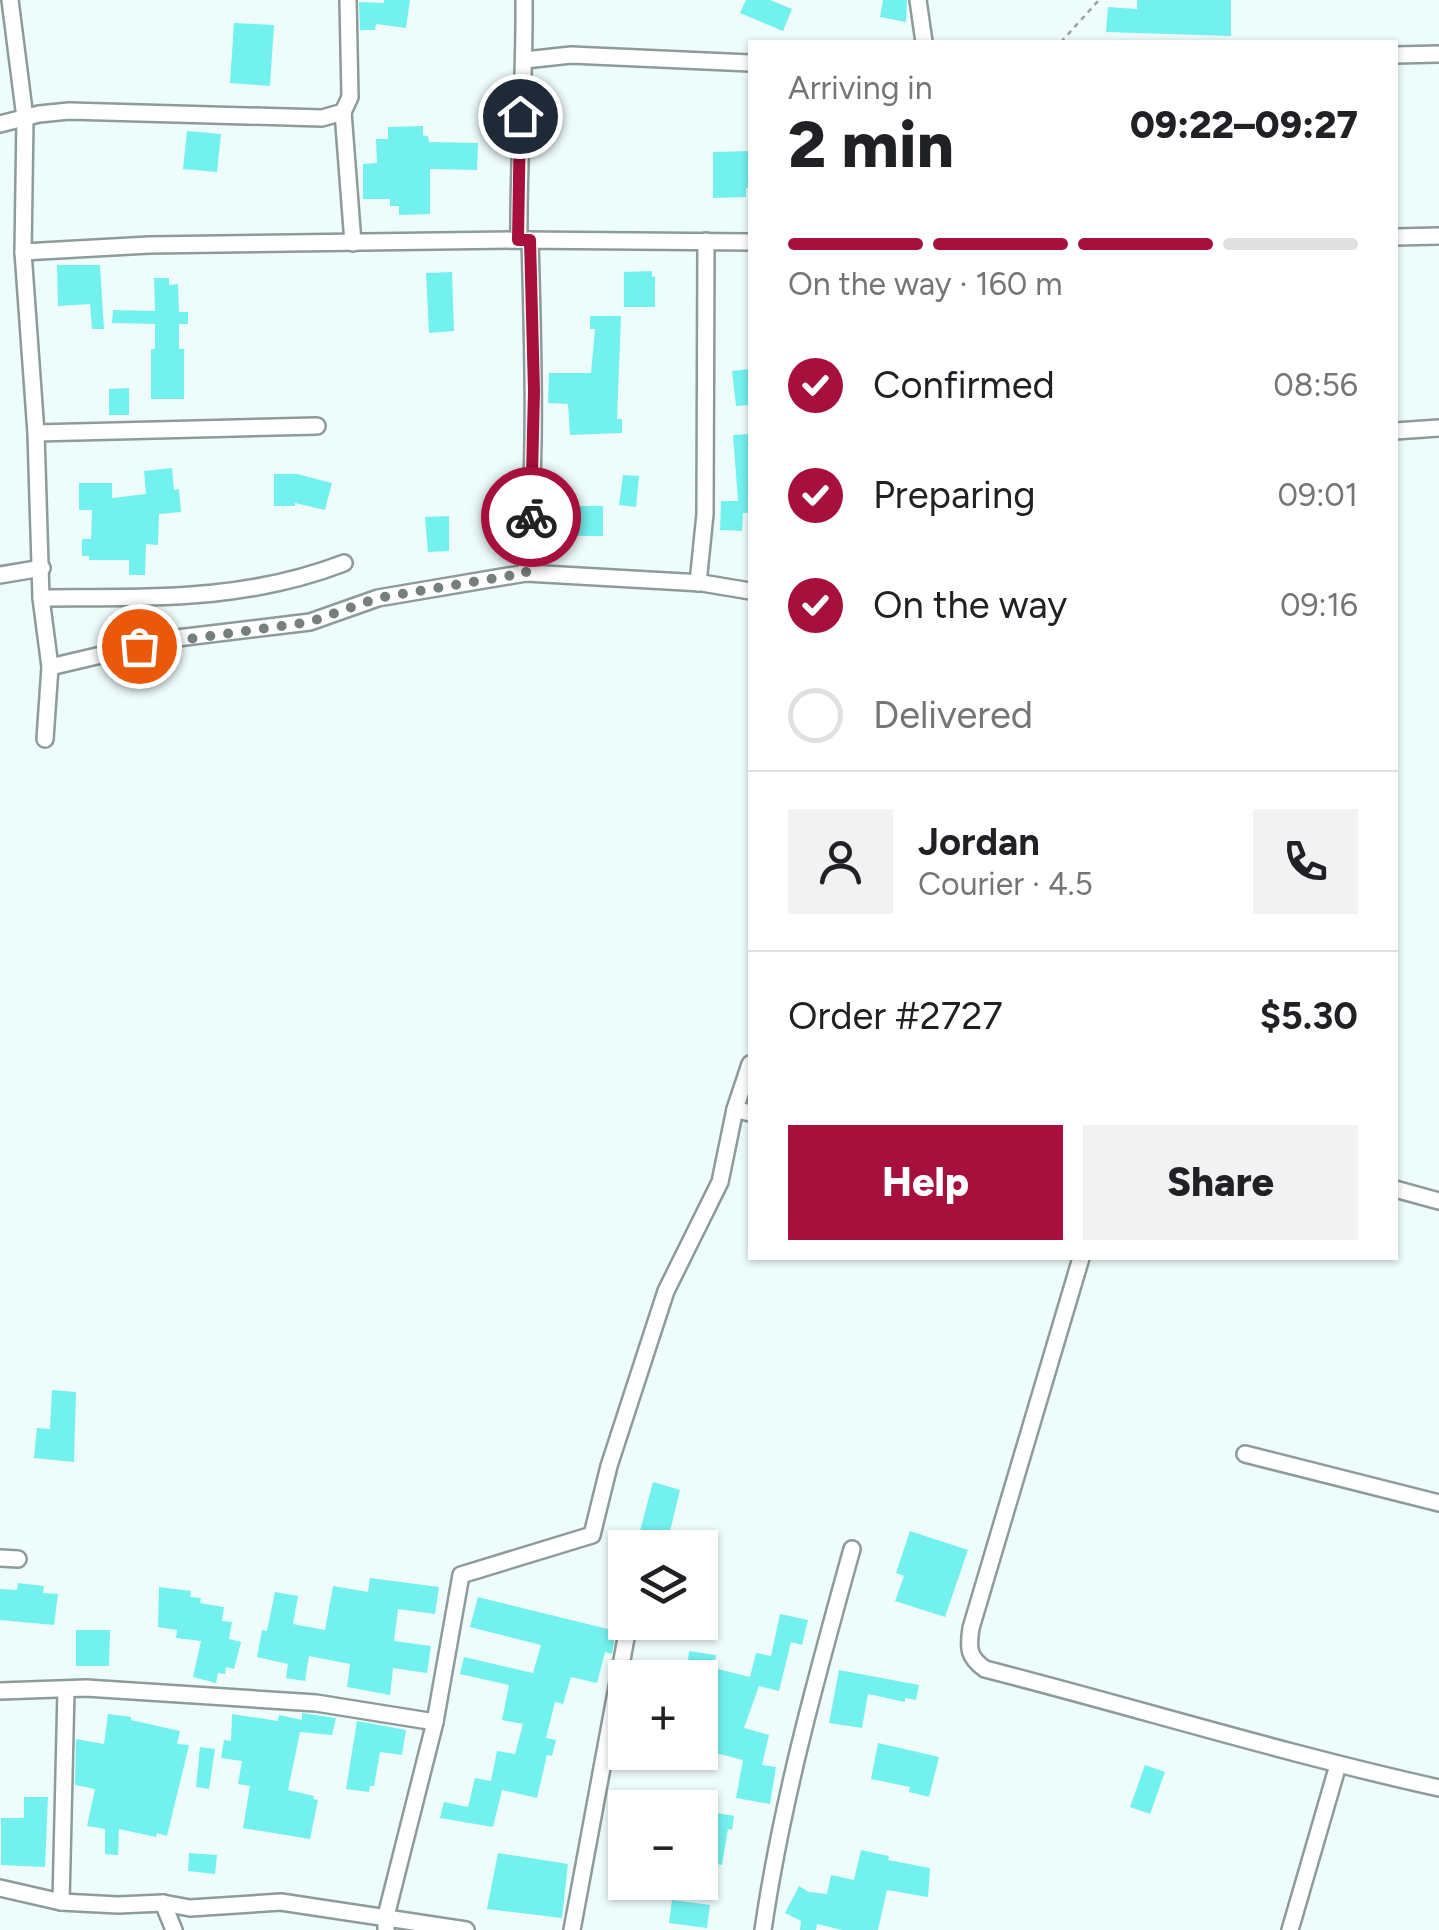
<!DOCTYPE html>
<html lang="en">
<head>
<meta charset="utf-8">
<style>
  :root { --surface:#fff; --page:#f2f2f2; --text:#202124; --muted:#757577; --line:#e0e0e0; --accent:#a70f3d }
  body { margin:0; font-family:Figtree,sans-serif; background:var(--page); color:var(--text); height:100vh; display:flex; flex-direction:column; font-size:38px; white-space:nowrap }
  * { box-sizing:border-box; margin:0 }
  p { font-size:32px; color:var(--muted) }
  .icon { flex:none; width:55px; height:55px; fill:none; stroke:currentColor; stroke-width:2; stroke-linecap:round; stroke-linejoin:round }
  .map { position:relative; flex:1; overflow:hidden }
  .panel { position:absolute; left:748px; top:40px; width:650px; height:1220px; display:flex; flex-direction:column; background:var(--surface); border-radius:0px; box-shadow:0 2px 8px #0004 }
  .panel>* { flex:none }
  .buttons { position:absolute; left:608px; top:1530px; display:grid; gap:20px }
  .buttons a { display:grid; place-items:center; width:110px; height:110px; border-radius:0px; background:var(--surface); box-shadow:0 2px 8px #0004; font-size:50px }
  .pin { position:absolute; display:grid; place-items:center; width:85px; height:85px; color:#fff; margin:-42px; border:5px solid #fff; border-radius:50%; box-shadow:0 2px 10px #0007 }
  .courier { position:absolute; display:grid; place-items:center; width:100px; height:100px; margin:-50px; border:8px solid #a70f3d; border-radius:50%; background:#fff; color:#222; box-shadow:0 2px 12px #0007 }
  .summary em { font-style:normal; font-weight:800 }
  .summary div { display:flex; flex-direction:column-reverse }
  .summary { display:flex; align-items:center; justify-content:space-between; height:170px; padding:0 40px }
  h1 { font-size:65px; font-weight:800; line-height:75px }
  .bar { display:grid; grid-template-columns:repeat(4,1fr); gap:15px 10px; align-content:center; height:120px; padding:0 40px }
  .bar i { height:12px; border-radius:8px; background:var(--line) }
  .bar .on { background:var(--accent) }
  .bar p { grid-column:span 4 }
  .line { display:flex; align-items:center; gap:25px; padding:0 40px; border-top:2px solid var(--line) }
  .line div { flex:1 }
  .round { display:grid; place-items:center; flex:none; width:105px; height:105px; border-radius:0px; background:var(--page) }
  ol { padding:0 40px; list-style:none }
  li { display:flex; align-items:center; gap:30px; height:110px }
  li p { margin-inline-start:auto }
  li .icon { padding:10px; border-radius:50%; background:var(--accent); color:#fff; stroke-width:4 }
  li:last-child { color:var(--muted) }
  li i { width:55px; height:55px; border:5px solid var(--line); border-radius:50% }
  .cta { display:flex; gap:20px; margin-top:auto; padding:20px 40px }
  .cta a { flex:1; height:115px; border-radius:0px; background:var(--accent); color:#fff; font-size:40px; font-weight:800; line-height:115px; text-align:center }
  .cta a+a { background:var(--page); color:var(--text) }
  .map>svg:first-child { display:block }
</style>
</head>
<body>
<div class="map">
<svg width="1439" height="1930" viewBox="0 0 1439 1930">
  <rect width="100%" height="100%" fill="#eefdfc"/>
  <g fill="#73f1ee">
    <polygon points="384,0 410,0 406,28 376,24 375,30 360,30 359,2 384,3"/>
    <polygon points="746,0 770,0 792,9 783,31 740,13"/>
    <polygon points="883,0 907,0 906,22 880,17"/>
    <polygon points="1137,0 1231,0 1231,36 1106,32 1108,7 1137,9"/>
    <polygon points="234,23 274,25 270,86 230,83"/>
    <polygon points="423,126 423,136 428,136 429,142 478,143 477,170 430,169 430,214 399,215 399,206 390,206 390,199 363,199 363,164 377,163 376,139 388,139 388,127"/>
    <polygon points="187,131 221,134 217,172 183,169"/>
    <polygon points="750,151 750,188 746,188 746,197 713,198 713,152"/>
    <polygon points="57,265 100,265 104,329 92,329 90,304 58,306"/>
    <polygon points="652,271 652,277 655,276 655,307 624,307 624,272"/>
    <polygon points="452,272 454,331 429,333 426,273"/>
    <polygon points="154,278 169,278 169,285 178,284 179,312 188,312 188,324 179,324 179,349 184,349 184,399 151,399 151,349 155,349 155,324 112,323 113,310 155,311"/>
    <polygon points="590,316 621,316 617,419 622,419 622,433 570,435 568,404 548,403 549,373 591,373 595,329 590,329"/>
    <polygon points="750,369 750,405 736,406 732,371"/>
    <polygon points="129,388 129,415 109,415 109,389"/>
    <polygon points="750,434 750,513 743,513 742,531 720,530 721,501 738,501 733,435"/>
    <polygon points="172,468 174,490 179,489 181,512 159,514 158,545 146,544 145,575 129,575 129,560 89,560 89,556 82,556 82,539 91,539 92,510 79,510 79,483 112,483 112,498 146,494 144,471"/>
    <polygon points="274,474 297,474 332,483 325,510 295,503 295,506 274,506"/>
    <polygon points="623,475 639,476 636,507 619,505"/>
    <polygon points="546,506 603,506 603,536 563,536 563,527 546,527"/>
    <polygon points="449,516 449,551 428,552 425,517"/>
    <polygon points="52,1390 76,1392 74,1462 34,1458 37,1428 50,1429"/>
    <polygon points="653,1482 680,1490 666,1548 637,1542"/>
    <polygon points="910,1531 968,1550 945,1617 895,1601 904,1576 896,1573"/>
    <polygon points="370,1578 439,1587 435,1614 398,1609 394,1641 431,1646 427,1673 393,1668 390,1695 347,1687 350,1664 309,1656 305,1681 286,1678 288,1664 257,1657 262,1630 267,1631 275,1592 298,1596 293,1624 325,1630 333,1586 368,1592"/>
    <polygon points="18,1583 44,1586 43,1593 58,1594 54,1625 0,1620 0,1589 17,1590"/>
    <polygon points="159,1587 191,1591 190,1597 201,1598 200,1603 224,1607 222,1621 232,1622 229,1639 241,1642 234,1669 226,1667 225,1674 218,1673 216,1683 193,1677 201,1641 176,1638 177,1630 158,1627"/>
    <polygon points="478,1597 616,1631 612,1654 605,1652 597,1683 571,1677 563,1704 555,1702 546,1738 556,1740 552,1756 547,1755 537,1798 502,1790 493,1827 440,1818 444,1802 468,1807 475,1778 491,1781 497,1751 515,1754 523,1724 502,1720 509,1685 460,1674 464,1657 533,1673 541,1645 470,1627"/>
    <polygon points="780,1614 808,1620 802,1645 791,1642 779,1691 759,1686 744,1728 769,1735 762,1765 776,1767 770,1804 736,1798 743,1760 700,1749 700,1678 686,1678 689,1651 716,1655 714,1668 750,1677 756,1653 771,1656"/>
    <polygon points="76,1630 110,1630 109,1666 76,1666"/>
    <polygon points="839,1670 919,1685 916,1700 905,1698 905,1702 868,1694 862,1728 829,1723"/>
    <polygon points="302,1713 336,1718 332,1735 300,1732 288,1790 314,1796 313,1799 318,1800 310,1839 243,1828 250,1786 238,1784 242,1761 221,1758 224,1740 231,1741 232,1714 278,1721 279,1715 302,1720"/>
    <polygon points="108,1714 131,1717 131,1720 180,1731 177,1744 189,1745 167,1836 157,1833 156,1837 119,1829 118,1855 105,1854 105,1829 87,1826 95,1789 75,1785 76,1739 104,1744"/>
    <polygon points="357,1721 406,1730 402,1755 380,1752 374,1786 370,1786 369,1792 346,1789"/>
    <polygon points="878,1743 939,1757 929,1797 909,1792 910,1787 871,1779"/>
    <polygon points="200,1747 215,1749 209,1789 196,1787"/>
    <polygon points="1145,1765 1165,1772 1150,1814 1130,1807"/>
    <polygon points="24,1797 48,1797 45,1867 1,1865 1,1818 24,1818"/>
    <polygon points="700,1810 734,1816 732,1830 728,1829 722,1865 700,1861"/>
    <polygon points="861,1850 889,1856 888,1860 930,1868 928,1897 887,1890 878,1930 842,1930 817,1924 816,1930 800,1930 801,1921 785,1913 799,1886 809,1892 827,1894 831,1875 854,1880"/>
    <polygon points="189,1853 217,1855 215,1874 188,1871"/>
    <polygon points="498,1853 568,1864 562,1918 487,1909"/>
    <polygon points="672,1900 710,1905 707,1928 669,1923"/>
  </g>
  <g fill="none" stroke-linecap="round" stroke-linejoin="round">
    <defs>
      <g id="street">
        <polyline points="10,0 25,118 23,252 36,433 41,598 50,667 45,739"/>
        <polyline points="918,0 924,42"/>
        <polyline points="1395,55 1439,54"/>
        <polyline points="525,60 571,55 750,63"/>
        <polyline points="343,112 353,243"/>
        <polyline points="0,124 39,114 69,111 322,118 343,112 350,97 348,0"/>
        <polyline points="1395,237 1439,236"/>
        <path d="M519,240C518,159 525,80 524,0"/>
        <polyline points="23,252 149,245 519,240 750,242"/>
        <polyline points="1395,431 1439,428"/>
        <polyline points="36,433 317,426"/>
        <path d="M526,573C537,462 533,351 530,240"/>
        <polyline points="0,575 42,568"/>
        <polyline points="698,583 705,514 706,241"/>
        <path d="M41,598C147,597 243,602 344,563"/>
        <polyline points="50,667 169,639 310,622 378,598 526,573 702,583 750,591"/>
        <polyline points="750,1064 735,1109 750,1113"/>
        <polyline points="1395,1189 1439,1201"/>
        <path d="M1081,1258L971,1628C968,1648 968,1657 985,1669C1137,1708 1286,1754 1439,1788"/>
        <polyline points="1245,1454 1439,1503"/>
        <polyline points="0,1558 18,1559"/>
        <polyline points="0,1691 86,1688 316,1703 435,1722"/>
        <polyline points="0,1888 61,1902 118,1905 163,1903 190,1908 281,1902 466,1930"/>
        <polyline points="61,1902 66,1690"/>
        <polyline points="163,1903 174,1930"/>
        <polyline points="386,1930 386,1916 435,1722 461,1575 592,1535 609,1466 666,1291 720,1182 735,1109"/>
        <polyline points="572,1930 629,1622"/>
        <path d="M763,1930C782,1800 817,1675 852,1549"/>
        <polyline points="1290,1930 1338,1765"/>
      </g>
    </defs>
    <use href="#street" stroke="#8d9b9a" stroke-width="20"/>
    <polyline stroke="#98a3a2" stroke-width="2.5" stroke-dasharray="5 5" stroke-linecap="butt" points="1061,42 1099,0"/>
    <use href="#street" stroke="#fff" stroke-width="15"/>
  </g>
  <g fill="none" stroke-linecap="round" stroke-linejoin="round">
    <polyline stroke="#767e7e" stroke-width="10" stroke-dasharray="0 18" points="139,646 310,622 378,598 526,573 531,517"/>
    <polyline stroke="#a70f3d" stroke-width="12" points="520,116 518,240 530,240 534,391 531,517"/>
  </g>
</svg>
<div class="buttons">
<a><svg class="icon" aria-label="layers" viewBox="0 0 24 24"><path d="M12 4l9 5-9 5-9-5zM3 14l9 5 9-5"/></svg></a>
<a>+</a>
<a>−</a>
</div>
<div class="pin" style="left:139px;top:646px;background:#ea580c"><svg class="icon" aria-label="bag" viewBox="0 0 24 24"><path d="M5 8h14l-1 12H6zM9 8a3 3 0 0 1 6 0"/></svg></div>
<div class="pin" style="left:520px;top:116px;background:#1f2937"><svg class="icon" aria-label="home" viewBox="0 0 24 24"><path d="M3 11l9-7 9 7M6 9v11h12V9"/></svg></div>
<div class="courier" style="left:531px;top:517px"><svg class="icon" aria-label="bike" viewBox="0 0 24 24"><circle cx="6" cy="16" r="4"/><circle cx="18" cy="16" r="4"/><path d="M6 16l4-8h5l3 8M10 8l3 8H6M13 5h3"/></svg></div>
<section class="panel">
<div class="summary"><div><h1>2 min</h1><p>Arriving in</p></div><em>09:22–09:27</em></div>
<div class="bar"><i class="on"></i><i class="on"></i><i class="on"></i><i></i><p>On the way · 160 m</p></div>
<ol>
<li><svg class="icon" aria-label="check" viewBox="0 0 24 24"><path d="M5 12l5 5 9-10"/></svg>Confirmed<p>08:56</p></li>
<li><svg class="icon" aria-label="check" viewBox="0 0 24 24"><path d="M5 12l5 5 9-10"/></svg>Preparing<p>09:01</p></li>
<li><svg class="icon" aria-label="check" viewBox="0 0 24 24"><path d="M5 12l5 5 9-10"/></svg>On the way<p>09:16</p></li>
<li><i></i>Delivered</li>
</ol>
<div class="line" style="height:180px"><a class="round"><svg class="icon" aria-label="person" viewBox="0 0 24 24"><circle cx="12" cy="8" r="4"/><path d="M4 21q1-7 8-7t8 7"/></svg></a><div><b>Jordan</b><p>Courier · 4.5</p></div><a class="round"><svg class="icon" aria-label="phone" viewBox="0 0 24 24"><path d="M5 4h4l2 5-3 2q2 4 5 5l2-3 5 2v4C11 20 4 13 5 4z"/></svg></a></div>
<div class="line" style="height:130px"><div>Order #2727</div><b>$5.30</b></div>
<div class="cta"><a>Help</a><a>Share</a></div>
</section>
</div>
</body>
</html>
